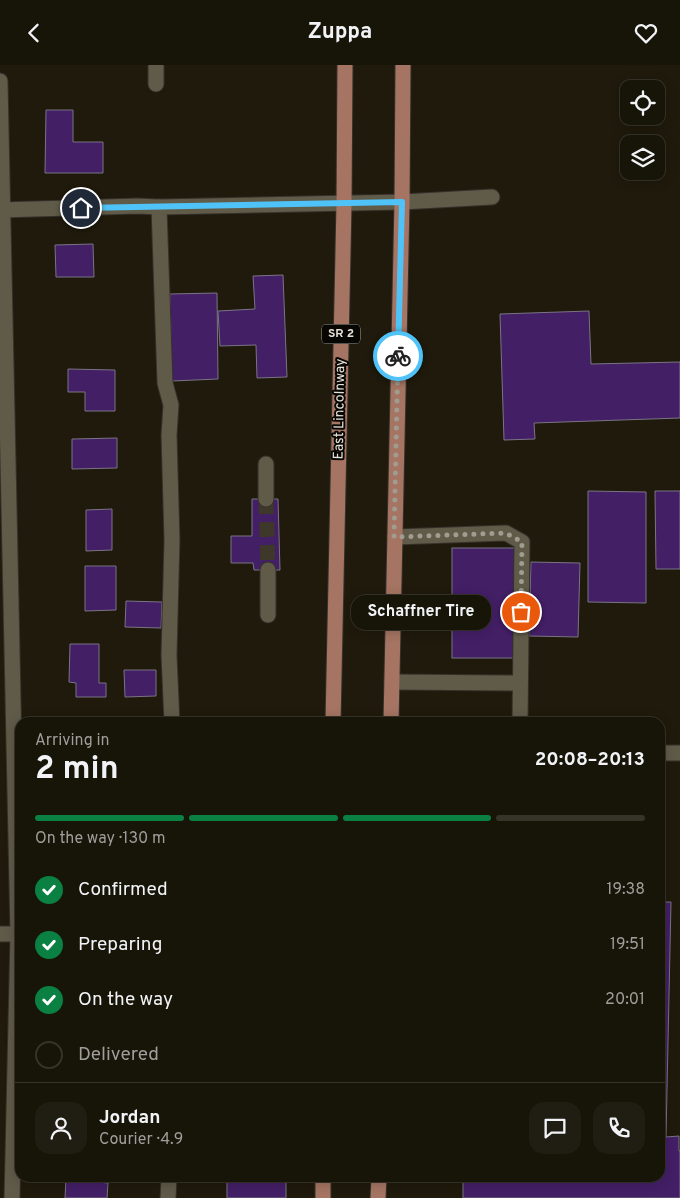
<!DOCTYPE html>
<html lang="en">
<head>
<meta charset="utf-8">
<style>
  :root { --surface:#171408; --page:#201d12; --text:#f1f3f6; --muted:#9e9e9c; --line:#363329; --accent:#0b8043 }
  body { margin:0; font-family:Overpass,sans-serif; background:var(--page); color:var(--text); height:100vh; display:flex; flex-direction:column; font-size:19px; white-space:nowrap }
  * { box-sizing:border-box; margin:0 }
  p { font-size:16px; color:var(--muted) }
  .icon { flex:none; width:28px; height:28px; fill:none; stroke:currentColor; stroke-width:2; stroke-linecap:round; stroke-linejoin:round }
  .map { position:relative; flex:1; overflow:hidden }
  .panel { position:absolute; left:15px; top:652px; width:650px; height:465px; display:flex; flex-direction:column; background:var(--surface); border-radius:15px; box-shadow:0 2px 12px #0003,0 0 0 1px var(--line) }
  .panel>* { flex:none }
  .tools { position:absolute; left:620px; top:15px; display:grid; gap:10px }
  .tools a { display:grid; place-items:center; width:45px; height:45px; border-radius:10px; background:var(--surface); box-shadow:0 2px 12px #0003,0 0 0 1px var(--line); font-size:25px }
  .pin { position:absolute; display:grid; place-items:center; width:42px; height:42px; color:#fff; margin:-21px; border:2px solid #fff; border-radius:50%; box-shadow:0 1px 5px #0007 }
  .courier { position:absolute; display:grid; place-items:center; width:50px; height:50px; margin:-25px; border:4px solid #4fc3f7; border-radius:50%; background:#fff; color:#222; box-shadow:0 1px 6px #0007 }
  .bubble { position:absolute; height:35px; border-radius:15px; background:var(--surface); box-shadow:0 2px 12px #0003,0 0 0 1px var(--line); font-size:16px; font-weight:700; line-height:35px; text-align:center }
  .head em { font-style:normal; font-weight:700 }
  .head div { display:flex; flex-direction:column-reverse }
  .head { display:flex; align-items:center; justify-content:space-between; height:85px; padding:0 20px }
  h1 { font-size:32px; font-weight:700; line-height:38px }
  .bar { display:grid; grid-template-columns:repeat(4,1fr); gap:8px 5px; align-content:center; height:60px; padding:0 20px }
  .bar i { height:6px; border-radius:4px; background:var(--line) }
  .bar .selected { background:var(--accent) }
  .bar p { grid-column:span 4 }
  .line { display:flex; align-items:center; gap:12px; padding:0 20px; border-top:1px solid var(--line) }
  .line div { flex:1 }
  .round { display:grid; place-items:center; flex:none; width:52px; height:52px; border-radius:15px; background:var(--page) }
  ol { padding:0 20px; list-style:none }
  li { display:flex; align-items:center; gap:15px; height:55px }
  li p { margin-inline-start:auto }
  li .icon { padding:5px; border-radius:50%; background:var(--accent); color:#fff; stroke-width:4 }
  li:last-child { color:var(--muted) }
  li i { width:28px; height:28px; border:2px solid var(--line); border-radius:50% }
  header { display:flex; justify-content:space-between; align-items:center; height:65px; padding:0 20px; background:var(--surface); font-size:22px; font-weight:700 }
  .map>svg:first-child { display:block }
</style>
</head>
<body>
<header><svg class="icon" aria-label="back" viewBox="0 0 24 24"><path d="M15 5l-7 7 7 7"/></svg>Zuppa<svg class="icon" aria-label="heart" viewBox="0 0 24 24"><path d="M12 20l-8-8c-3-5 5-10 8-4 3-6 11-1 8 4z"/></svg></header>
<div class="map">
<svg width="680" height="1133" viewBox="0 0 680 1133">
  <rect width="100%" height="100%" fill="#1f1a0b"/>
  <g fill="#431f66" stroke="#7b7485">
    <polygon points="46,45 73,45 73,77 103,77 103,108 45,108"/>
    <polygon points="93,179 94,212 56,212 55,180"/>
    <polygon points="283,210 287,312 257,313 256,280 220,281 218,246 255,244 253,211"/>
    <polygon points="217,228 218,314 172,316 170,229"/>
    <polygon points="589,246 591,299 680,297 680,353 534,358 535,374 504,375 500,249"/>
    <polygon points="68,304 115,305 115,346 85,346 85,327 68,327"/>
    <polygon points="117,373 117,403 72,404 72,374"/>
    <polygon points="588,426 646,427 646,538 588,537"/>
    <polygon points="655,426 680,426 680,504 656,504"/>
    <polygon points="252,434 278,434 280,505 254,505 253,498 231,498 231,471 252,471"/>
    <polygon points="112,444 112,485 86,486 86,445"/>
    <rect x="452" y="483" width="66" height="110"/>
    <polygon points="531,497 580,498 578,572 529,571"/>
    <polygon points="85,501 116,501 116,545 85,546"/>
    <polygon points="126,536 162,537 161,563 125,562"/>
    <polygon points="70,579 99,579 99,618 106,618 106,632 76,632 76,618 69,617"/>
    <polygon points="124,605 156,605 156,631 125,632"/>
    <polygon points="114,653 114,658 74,658 74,655"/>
    <polygon points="660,837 671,837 666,1072 679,1071 679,1086 680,1086 680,1133 463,1133 463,1112 660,1112"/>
    <rect x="227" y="1112" width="59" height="21"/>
    <polygon points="66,1114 108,1118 107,1133 65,1133"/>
  </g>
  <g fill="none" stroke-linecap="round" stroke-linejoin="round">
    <polyline stroke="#3d382a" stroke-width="15" stroke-dasharray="15 8" stroke-linecap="butt" points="266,434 268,505"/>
    <defs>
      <g id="minor">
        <polyline points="0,16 18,869 12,1133"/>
        <polyline points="156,19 156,0"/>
        <polyline points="159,142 165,318 171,340 169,370 172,475 169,590 172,658"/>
        <polyline points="0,145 138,141 159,142 402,137 492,132"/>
        <polyline points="266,434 266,399"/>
        <polyline points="395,472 506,468 522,477 520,658"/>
        <polyline points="268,505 268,550"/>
        <polyline points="392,617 520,618"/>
        <polyline points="660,688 680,688"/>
        <polyline points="0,869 20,869"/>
        <polyline points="168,1133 169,1112"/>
      </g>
      <g id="major">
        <polyline points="333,658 344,139 345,0"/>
        <polyline points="391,658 402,137 403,0"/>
        <polyline points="323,1133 323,1112"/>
        <polyline points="378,1133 379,1112"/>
      </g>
    </defs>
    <use href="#minor" stroke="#35312b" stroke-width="17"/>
    <use href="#major" stroke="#35312b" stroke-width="17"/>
    <use href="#minor" stroke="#605a49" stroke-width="15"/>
    <use href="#major" stroke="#a57462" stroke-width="15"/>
  </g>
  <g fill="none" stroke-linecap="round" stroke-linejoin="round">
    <polyline stroke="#a09c90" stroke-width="5" stroke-dasharray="0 9" points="398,291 394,472 506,468 522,477 521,547"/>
    <polyline stroke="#4fc3f7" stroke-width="6" points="81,143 402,137 398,291"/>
  </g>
  <g text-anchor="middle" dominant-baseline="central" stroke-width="4" stroke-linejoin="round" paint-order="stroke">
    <rect fill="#070602" stroke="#a2a098" stroke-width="1" x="322" y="259.5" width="38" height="19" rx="4"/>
    <g font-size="12" font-weight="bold" fill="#e5e2d8">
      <text x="341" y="269">SR 2</text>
    </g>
    <g font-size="14" fill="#e5e2d8" stroke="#070602">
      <text transform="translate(340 344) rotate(-89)">East Lincolnway</text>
    </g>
  </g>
</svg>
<div class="tools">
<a><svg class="icon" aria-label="locate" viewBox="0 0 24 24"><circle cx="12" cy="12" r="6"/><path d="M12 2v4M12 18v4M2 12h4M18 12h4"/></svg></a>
<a><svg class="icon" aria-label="layers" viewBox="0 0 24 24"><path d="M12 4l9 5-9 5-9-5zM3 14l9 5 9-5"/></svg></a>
</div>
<div class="pin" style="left:521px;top:547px;background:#ea580c"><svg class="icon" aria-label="bag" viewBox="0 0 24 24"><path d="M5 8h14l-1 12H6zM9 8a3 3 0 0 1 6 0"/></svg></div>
<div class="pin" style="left:81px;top:143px;background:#1f2937"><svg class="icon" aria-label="home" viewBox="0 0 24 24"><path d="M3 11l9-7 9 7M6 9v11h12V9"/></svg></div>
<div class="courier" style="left:398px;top:291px"><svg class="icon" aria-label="bike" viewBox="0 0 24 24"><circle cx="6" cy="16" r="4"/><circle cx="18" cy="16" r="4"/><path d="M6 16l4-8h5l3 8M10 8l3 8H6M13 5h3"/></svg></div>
<div class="bubble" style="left:351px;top:530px;width:140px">Schaffner Tire</div>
<section class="panel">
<div class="head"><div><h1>2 min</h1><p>Arriving in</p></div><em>20:08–20:13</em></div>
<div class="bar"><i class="selected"></i><i class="selected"></i><i class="selected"></i><i></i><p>On the way · 130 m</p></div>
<ol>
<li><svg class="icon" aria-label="check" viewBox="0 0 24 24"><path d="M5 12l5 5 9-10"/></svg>Confirmed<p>19:38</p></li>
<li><svg class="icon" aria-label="check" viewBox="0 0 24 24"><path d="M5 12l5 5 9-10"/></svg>Preparing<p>19:51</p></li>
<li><svg class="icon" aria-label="check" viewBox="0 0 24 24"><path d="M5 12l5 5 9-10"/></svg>On the way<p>20:01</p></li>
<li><i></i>Delivered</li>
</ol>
<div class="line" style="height:90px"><a class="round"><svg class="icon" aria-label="person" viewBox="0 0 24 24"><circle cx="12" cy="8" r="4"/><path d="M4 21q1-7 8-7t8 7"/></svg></a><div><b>Jordan</b><p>Courier · 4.9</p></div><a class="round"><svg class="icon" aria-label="chat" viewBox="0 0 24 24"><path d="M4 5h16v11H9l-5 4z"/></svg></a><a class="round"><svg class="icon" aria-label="phone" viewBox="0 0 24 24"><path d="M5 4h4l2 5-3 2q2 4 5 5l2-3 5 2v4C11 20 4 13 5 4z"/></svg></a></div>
</section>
</div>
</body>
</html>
